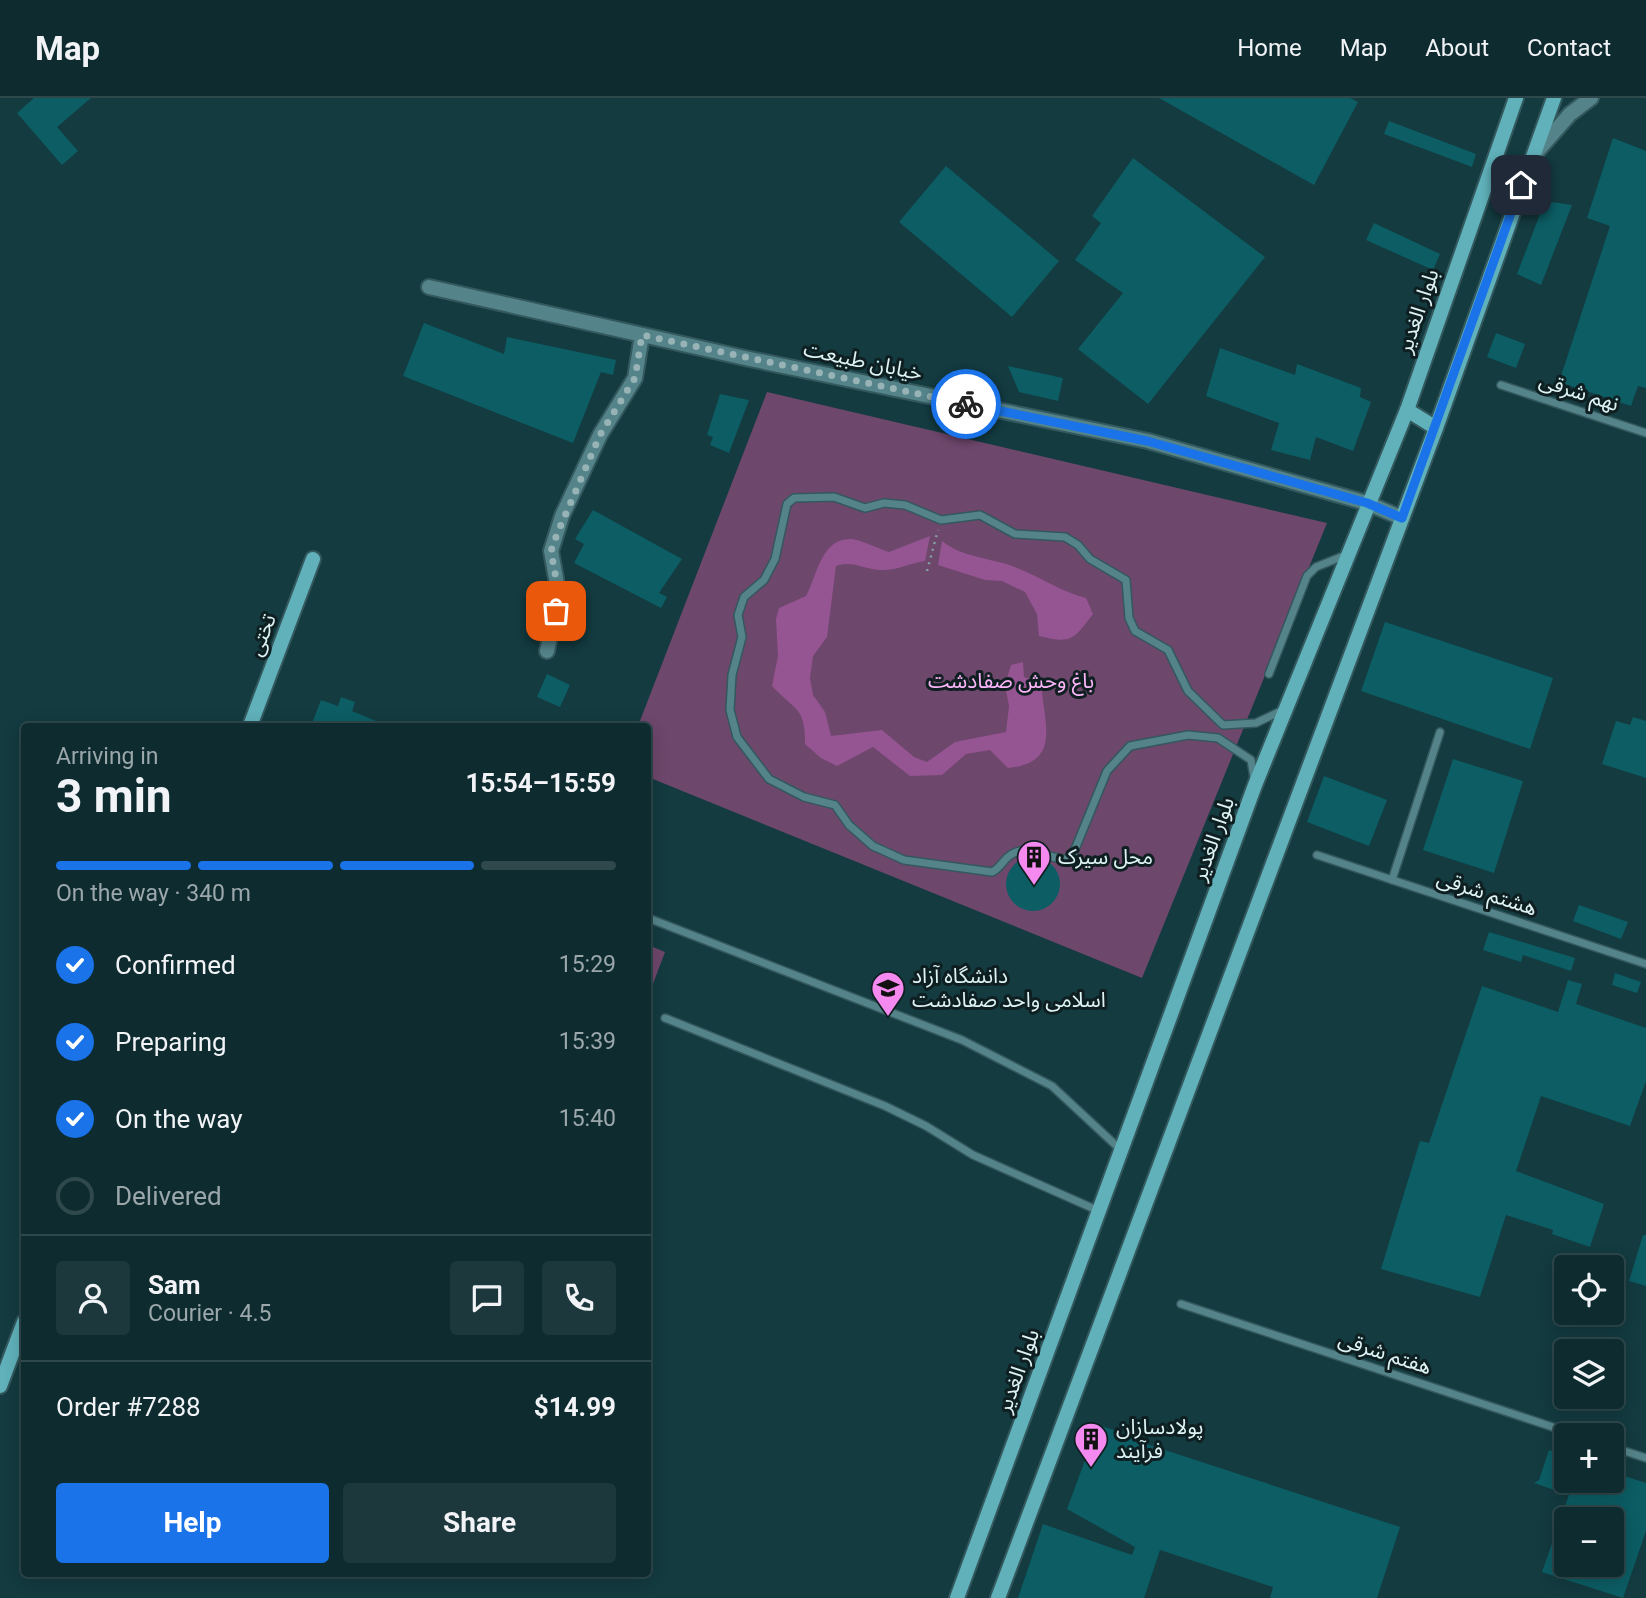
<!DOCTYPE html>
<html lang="en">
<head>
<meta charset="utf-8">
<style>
  :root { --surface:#0e2c30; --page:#1c383c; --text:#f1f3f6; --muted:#9ba7ab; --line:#2e484c; --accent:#1a73e8 }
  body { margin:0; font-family:Roboto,"Noto Sans Arabic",sans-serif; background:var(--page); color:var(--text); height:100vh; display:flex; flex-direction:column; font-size:26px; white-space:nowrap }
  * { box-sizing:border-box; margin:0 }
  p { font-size:23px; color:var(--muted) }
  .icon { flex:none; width:38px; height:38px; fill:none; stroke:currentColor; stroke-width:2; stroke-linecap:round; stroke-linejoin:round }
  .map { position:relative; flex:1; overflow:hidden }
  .details { position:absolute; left:21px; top:625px; width:630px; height:854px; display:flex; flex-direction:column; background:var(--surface); border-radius:7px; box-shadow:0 4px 18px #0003,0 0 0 2px var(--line) }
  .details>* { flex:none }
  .buttons { position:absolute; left:1554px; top:1157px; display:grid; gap:14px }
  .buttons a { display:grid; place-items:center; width:70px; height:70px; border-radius:7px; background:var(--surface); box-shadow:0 4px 18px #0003,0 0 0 2px var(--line); font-size:35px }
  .pin { position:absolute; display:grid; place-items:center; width:60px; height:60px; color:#fff; margin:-30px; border-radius:14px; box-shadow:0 4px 10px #0006 }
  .courier { position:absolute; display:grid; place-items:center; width:70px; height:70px; margin:-35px; border:5px solid #1a73e8; border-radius:50%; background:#fff; color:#222; box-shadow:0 2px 9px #0007 }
  .head em { font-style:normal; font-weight:700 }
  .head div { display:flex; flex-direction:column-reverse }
  .head { display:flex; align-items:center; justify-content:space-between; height:119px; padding:0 35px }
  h1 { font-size:46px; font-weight:700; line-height:52px }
  .bar { display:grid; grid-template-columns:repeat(4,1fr); gap:10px 7px; align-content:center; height:84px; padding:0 35px }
  .bar i { height:9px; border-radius:5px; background:var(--line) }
  .bar .on { background:var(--accent) }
  .bar p { grid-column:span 4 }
  .line { display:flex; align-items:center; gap:18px; padding:0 35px; border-top:2px solid var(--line) }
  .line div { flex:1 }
  .round { display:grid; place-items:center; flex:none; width:74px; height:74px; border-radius:7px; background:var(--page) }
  ol { padding:0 35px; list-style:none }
  li { display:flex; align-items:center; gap:21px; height:77px }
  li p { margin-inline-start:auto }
  li .icon { padding:7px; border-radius:50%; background:var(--accent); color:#fff; stroke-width:4 }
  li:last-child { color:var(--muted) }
  li i { width:38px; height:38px; border:4px solid var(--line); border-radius:50% }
  .action { display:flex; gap:14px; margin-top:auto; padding:14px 35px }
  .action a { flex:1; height:80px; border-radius:7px; background:var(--accent); color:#fff; font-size:28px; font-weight:700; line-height:80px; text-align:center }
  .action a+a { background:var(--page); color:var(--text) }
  header { display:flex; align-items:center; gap:42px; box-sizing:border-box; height:98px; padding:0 35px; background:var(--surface); border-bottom:2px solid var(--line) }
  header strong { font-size:33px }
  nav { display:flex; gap:38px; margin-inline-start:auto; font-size:24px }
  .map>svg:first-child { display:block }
</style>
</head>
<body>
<header>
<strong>Map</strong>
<nav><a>Home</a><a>Map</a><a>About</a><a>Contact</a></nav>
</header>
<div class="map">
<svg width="1646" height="1500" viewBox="0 0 1646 1500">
  <rect width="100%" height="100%" fill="#133b40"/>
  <g fill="#6e476c">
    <polygon points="767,294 1327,425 1142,880 648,679 648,628 638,628"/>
    <polygon points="648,847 665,854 648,899"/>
  </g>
  <g fill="#955492">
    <path d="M930,438L925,463C909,465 897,473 880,472C863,471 852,462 836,468L827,539L813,558L810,580L813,597L825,614L831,638L882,632L914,659L927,664L955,644L1006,634L1009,608L1005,587L1011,567L1023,564L1024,579L1041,585C1044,625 1062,665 1008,670L990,652L966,656L942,677L910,678L873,649L837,668L821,660L805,646C806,609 794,612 772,588L778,558L776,521L779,510L806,498C817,478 821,439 852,441C861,442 879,451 889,454Z"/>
    <path d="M942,443C962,459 985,459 1009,467C1036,476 1058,493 1086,500L1093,516C1073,542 1072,546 1039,538L1037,516L1025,494L1002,483L985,482L938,467Z"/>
  </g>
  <g fill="#0c5d64" fill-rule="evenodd">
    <polygon points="34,0 91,0 57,29 78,53 62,67 17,15"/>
    <polygon points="1159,0 1350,0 1358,4 1314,87"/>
    <polygon points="1389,23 1476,56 1472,69 1384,36"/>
    <polygon points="1613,40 1646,53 1646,290 1638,288 1631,308 1559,284 1610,128 1587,120"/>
    <polygon points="1133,60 1265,159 1148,306 1078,251 1123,195 1075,162 1101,125 1092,118"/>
    <polygon points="946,68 1059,163 1012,219 899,124"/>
    <polygon points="1545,103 1572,107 1541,187 1517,176"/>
    <polygon points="1374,125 1440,156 1433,172 1366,142"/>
    <polygon points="424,225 504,256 507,239 616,262 613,277 601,274 573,345 403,278"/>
    <polygon points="1496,235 1525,246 1516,270 1487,259"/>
    <polygon points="1220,250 1295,277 1297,266 1361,290 1360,299 1371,304 1353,353 1316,339 1310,362 1271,352 1279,325 1206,298"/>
    <polygon points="1008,268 1063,280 1058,303 1019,294"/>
    <polygon points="720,296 749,302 729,355 710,347 713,339 707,337"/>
    <polygon points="593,412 682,461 659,495 667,499 661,510 574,465 584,446 575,441"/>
    <polygon points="1385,524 1553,580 1530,651 1361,593"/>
    <polygon points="547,576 570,587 560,609 537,599"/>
    <polygon points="341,599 355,604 352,613 388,628 311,628 321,602 338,608"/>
    <polygon points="1633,619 1646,623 1646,680 1602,666 1616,623 1630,627"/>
    <polygon points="1453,661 1523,683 1494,775 1423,752"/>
    <polygon points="1324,678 1387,702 1369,748 1307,724"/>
    <circle cx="1033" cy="786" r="27"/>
    <polygon points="1579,807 1628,824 1621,841 1573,823"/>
    <polygon points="1489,834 1575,860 1571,873 1523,857 1521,864 1483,852"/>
    <polygon points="1615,875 1641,884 1637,895 1612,887"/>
    <polygon points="1568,882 1582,886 1576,906 1646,930 1646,983 1630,1028 1541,998 1516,1073 1604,1106 1590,1149 1552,1136 1553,1132 1506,1117 1480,1199 1381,1171 1420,1043 1429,1045 1482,888 1558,914"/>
    <polygon points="1643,1137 1646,1137 1646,1188 1629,1183"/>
    <polygon points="1098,1327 1114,1332 1113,1335 1400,1429 1377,1500 1270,1500 1273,1489 1160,1452 1144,1500 1018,1500 1043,1426 1132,1457 1135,1449 1067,1411"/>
    <path d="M1549,1352L1566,1358V1382H1612V1374L1646,1385V1433L1623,1500L1542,1474L1569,1397L1534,1385L1539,1382ZM1566,1421H1612V1466H1566Z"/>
  </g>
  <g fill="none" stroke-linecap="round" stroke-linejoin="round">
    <defs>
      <g id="lane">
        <polyline points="1501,287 1646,335"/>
        <polyline points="1269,576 1307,478 1316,469 1346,457"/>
        <path d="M1254,680L1251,662L1218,640L1188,637L1130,648L1107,673L1071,761C1050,764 1033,744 1012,756C1003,761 1001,770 992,774L904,762L873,748L849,727L835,707L804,699L769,681L737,639L730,612L732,577L742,539L738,517L744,499L764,482L775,461L787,406L794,400L834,399L865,410L884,405L905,407L941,422L980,417L1015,436L1065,439L1078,447L1090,461L1126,482L1129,520L1135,533L1168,552L1188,593L1223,627L1256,625L1281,613"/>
        <polyline points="1317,757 1646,866"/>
        <polyline points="1392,782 1440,634"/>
        <polyline points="648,820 962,942 1052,988 1122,1053"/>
        <polyline points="665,920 885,1008 926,1028 973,1057 1099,1113"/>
        <polyline points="1181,1206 1577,1337"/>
        <polyline points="1612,1349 1646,1360"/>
      </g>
      <g id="street">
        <polyline points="1535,56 1570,16 1591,0"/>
        <polyline points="429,189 745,260 1148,343 1367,405 1402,420"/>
        <polyline points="547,553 559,497 551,453 562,418 600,337 635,280 642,237"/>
      </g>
      <g id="secondary">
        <polyline points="1407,312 1436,330"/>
        <polyline points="250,628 313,461"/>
        <polyline points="0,1288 24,1224"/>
        <polyline points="957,1500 1255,687 1407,312 1516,0"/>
        <polyline points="998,1500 1436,330 1554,0"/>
      </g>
    </defs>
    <use href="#lane" stroke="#33585d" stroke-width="10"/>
    <use href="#street" stroke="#33585d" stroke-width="18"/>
    <use href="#secondary" stroke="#33585d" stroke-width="18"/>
    <polyline stroke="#82a0a3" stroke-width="2.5" stroke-dasharray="2 5" stroke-linecap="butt" points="927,473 938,432"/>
    <use href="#lane" stroke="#54848a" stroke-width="7"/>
    <use href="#street" stroke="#54848a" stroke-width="14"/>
    <use href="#secondary" stroke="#60b1ba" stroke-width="14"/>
  </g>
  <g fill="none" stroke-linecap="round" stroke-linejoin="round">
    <polyline stroke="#97b3b6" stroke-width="7" stroke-dasharray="0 12.6" points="556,513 559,497 551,453 557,436 600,337 635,280 642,237 966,306"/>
    <polyline stroke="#1a73e8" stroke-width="9" points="966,306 1147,343 1367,405 1402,420 1521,87"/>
  </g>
  <defs>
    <symbol id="building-pin" viewBox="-11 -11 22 30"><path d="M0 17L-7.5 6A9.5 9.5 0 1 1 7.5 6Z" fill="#f489f0" stroke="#0f1f21"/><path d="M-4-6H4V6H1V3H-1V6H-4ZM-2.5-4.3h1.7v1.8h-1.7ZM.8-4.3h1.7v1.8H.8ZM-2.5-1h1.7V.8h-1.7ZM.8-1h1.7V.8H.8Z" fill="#111"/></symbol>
    <symbol id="university-pin" viewBox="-11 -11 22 30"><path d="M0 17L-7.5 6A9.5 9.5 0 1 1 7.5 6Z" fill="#f489f0" stroke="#0f1f21"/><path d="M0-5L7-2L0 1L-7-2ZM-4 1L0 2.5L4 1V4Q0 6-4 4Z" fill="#111"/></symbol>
  </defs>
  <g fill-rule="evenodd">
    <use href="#building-pin" x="1015" y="740" width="38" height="52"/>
    <use href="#university-pin" x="869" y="871" width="38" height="52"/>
    <use href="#building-pin" x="1072" y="1322" width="38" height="52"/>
  </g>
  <g text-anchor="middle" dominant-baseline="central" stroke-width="6" stroke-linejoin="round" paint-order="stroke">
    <g font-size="21" fill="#def3f5" stroke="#0f1f21">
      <text transform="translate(1418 213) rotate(-71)">بلوار الغدیر</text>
      <text transform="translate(863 263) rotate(12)">خیابان طبیعت</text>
      <text transform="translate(1579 294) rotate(18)">نهم شرقی</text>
      <text transform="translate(262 537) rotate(-69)">تختی</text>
      <text transform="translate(1213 741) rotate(-70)">بلوار الغدیر</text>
      <text transform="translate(1487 795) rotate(18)">هشتم شرقی</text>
      <text transform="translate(1385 1255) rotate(18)">هفتم شرقی</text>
      <text transform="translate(1018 1273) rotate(-70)">بلوار الغدیر</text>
    </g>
    <g font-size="21" fill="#fdb6f9" stroke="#0f1f21">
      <text x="1011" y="583">باغ وحش صفادشت</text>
    </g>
    <g font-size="21" fill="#def3f5" stroke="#0f1f21" text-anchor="start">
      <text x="1058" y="759">محل سیرک</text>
      <text x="912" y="878">دانشگاه آزاد<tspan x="912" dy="24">اسلامی واحد صفادشت</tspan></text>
      <text x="1116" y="1329">پولادسازان<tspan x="1116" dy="24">فرآیند</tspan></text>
    </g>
  </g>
</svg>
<div class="buttons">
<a><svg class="icon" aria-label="locate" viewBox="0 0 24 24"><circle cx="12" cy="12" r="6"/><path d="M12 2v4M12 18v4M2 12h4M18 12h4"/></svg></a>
<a><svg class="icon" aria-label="layers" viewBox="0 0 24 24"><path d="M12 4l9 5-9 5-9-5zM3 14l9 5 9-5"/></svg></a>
<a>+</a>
<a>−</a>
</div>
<div class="pin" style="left:556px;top:513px;background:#ea580c"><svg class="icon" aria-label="bag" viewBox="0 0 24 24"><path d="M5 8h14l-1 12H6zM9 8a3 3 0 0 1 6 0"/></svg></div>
<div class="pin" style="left:1521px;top:87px;background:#1f2937"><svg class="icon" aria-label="home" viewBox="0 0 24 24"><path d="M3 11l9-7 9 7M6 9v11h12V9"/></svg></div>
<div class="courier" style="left:966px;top:306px"><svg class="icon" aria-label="bike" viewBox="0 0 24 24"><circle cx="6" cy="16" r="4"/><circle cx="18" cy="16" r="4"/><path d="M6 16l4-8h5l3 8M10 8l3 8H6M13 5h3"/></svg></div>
<section class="details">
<div class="head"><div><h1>3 min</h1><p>Arriving in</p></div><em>15:54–15:59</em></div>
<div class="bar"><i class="on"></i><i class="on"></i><i class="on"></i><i></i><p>On the way · 340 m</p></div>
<ol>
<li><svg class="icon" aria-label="check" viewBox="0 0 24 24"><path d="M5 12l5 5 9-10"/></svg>Confirmed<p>15:29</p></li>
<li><svg class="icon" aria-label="check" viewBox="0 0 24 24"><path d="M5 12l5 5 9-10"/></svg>Preparing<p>15:39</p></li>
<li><svg class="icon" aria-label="check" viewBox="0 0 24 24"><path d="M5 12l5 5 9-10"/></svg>On the way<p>15:40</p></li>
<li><i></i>Delivered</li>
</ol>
<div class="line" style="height:126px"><a class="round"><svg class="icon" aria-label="person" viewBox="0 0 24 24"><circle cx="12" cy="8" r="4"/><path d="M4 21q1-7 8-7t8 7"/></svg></a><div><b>Sam</b><p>Courier · 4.5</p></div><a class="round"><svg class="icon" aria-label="chat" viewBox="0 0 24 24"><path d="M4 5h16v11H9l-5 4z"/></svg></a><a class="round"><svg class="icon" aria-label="phone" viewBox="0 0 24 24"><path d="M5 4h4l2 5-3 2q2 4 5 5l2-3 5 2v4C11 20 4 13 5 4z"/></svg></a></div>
<div class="line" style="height:91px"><div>Order #7288</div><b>$14.99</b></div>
<div class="action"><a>Help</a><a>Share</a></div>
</section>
</div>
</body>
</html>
